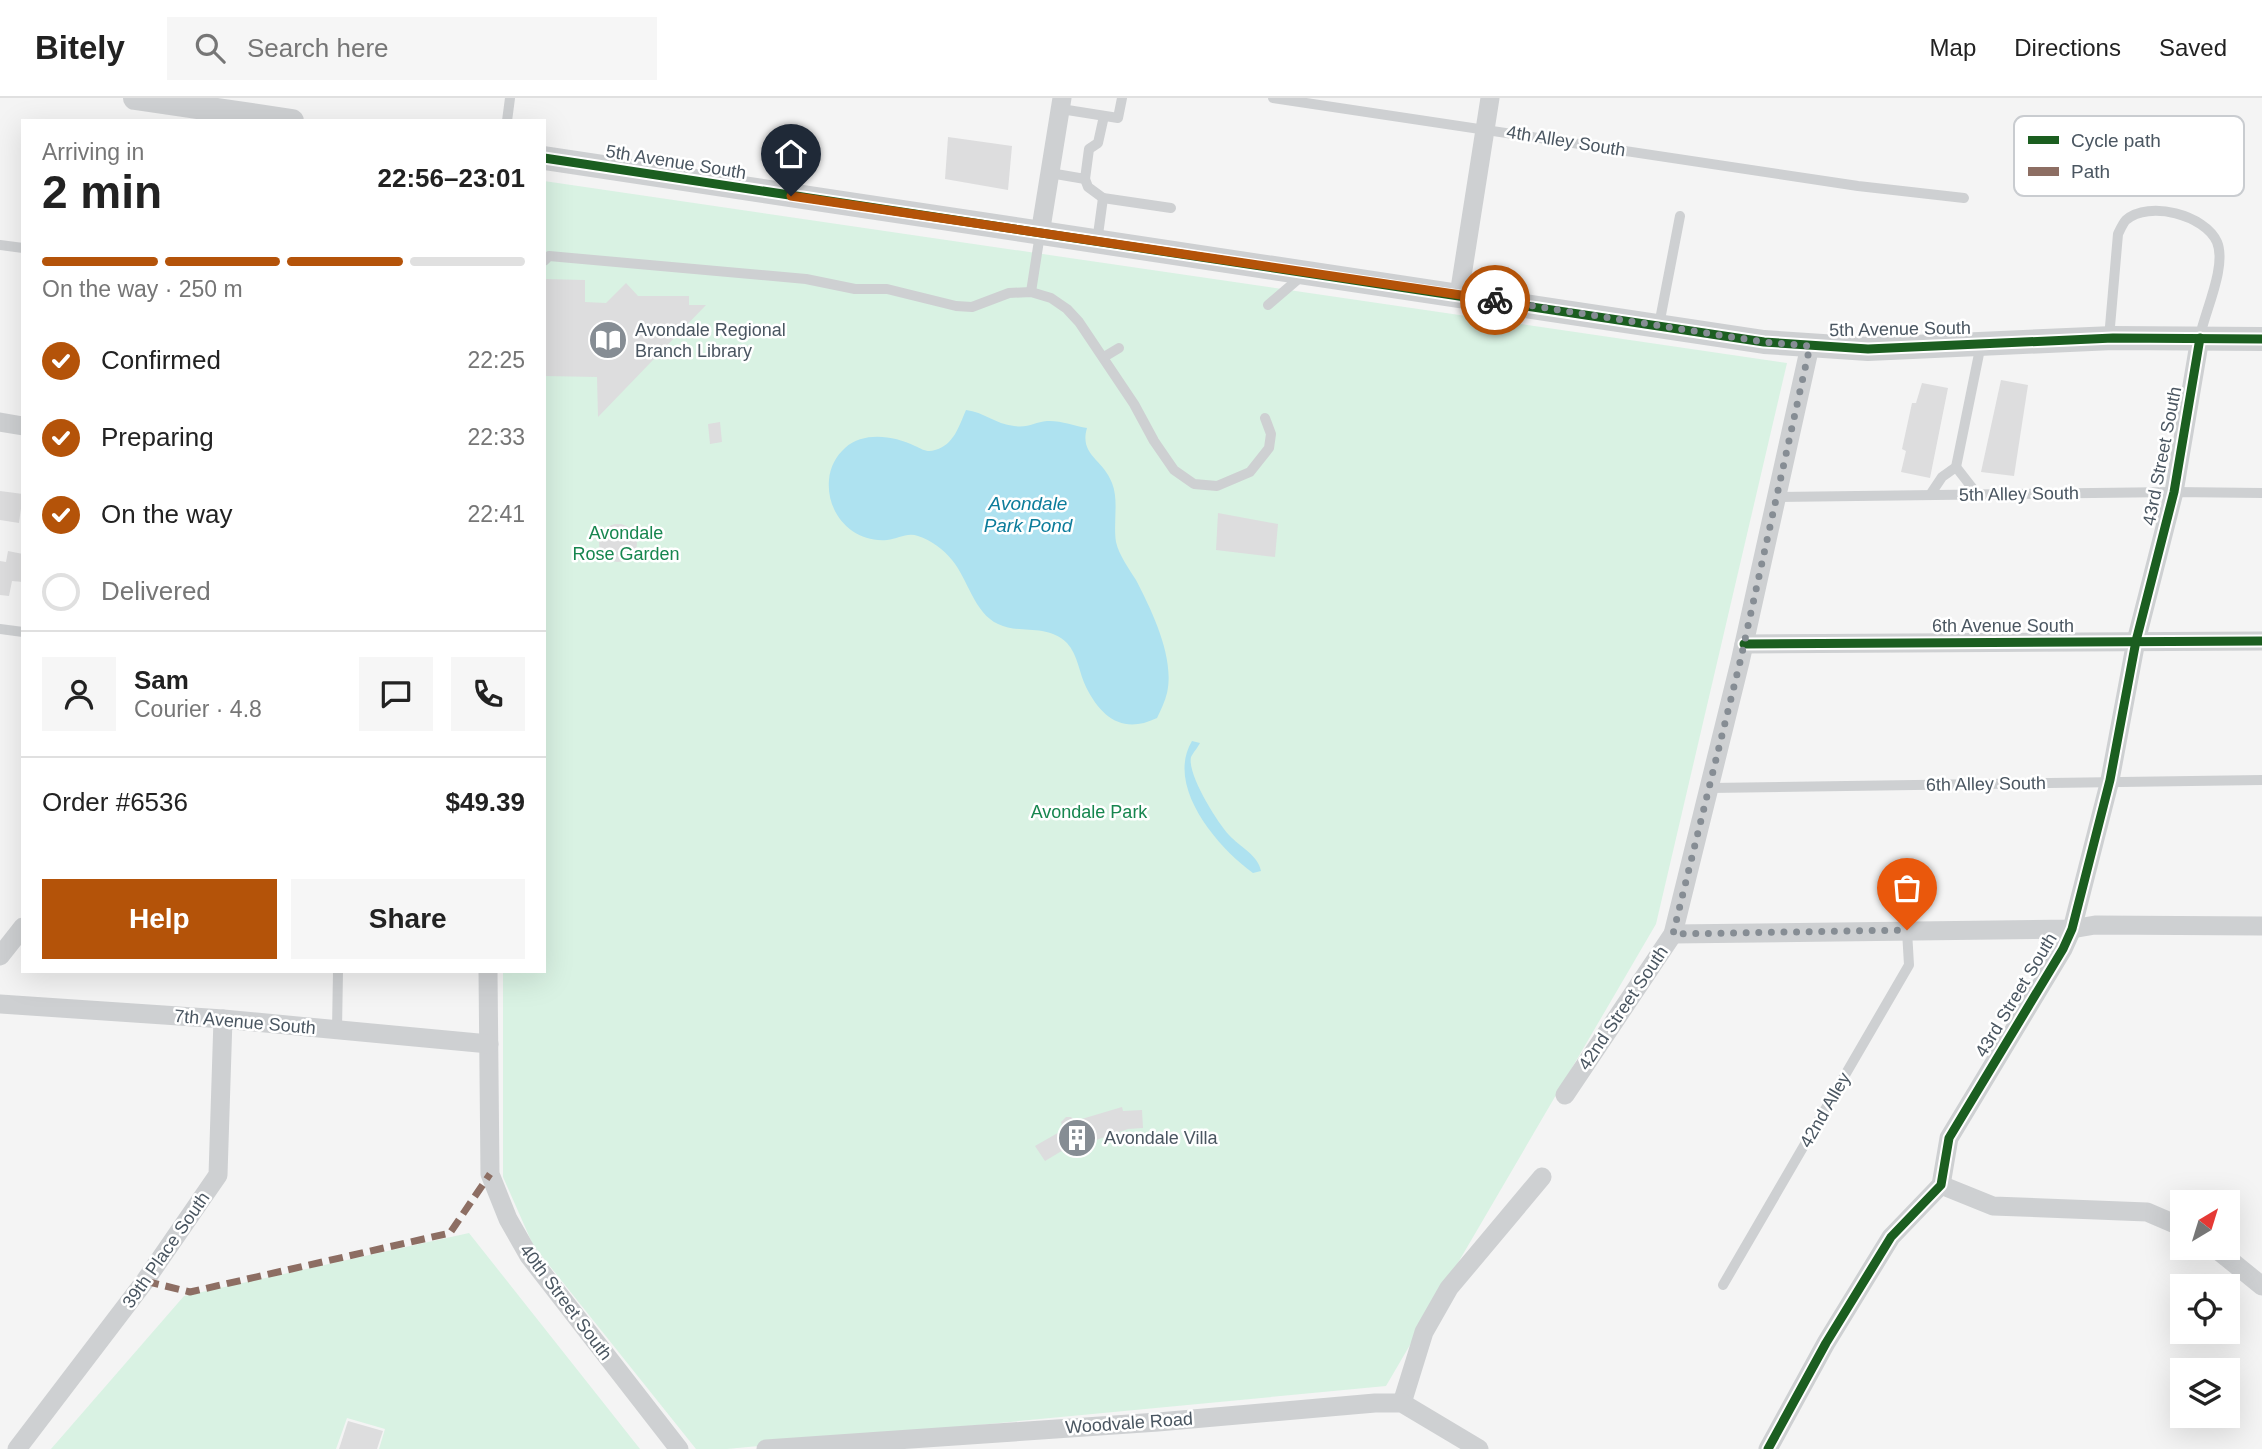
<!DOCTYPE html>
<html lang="en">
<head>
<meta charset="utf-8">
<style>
  :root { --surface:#fff; --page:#f6f6f6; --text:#222; --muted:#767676; --line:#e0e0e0; --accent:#b45309 }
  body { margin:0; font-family:Helvetica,sans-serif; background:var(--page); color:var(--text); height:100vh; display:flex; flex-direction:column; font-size:26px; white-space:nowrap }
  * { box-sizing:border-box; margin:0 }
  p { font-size:23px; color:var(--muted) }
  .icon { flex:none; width:38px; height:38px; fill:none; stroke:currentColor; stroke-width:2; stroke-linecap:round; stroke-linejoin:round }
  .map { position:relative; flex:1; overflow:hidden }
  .sheet { position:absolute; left:21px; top:21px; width:525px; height:854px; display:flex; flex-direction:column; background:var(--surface); border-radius:0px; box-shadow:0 7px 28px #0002 }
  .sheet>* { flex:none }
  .needle { width:46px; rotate:38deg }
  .controls { position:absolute; left:2170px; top:1092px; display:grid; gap:14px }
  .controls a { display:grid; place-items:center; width:70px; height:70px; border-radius:0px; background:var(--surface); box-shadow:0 7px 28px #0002; font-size:35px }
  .pin { position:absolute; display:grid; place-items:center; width:60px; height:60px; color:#fff; margin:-72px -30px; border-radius:50% 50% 50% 0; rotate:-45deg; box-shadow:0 0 7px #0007 }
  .pin .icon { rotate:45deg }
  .courier { position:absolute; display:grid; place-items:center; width:70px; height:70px; margin:-35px; border:5px solid #b45309; border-radius:50%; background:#fff; color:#222; box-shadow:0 2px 9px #0007 }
  .overview em { font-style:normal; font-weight:700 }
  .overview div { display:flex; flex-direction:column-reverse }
  .overview { display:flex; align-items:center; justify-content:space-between; height:119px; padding:0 21px }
  h1 { font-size:46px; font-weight:700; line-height:52px }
  .bar { display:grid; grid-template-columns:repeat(4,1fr); gap:10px 7px; align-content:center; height:84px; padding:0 21px }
  .bar i { height:9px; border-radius:5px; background:var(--line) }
  .bar .active { background:var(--accent) }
  .bar p { grid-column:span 4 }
  .line { display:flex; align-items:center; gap:18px; padding:0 21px; border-top:2px solid var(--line) }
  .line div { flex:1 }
  .round { display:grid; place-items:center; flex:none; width:74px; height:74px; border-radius:0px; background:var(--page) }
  ol { padding:0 21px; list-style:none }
  li { display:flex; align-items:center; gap:21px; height:77px }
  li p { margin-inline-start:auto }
  li .icon { padding:7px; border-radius:50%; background:var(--accent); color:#fff; stroke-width:4 }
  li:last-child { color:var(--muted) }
  li i { width:38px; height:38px; border:4px solid var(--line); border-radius:50% }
  .cta { display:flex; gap:14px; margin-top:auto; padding:14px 21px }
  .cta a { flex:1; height:80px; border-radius:0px; background:var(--accent); color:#fff; font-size:28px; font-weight:700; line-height:80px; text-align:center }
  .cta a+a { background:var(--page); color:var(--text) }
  header { display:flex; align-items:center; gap:42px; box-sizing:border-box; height:98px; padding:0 35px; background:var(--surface); border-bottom:2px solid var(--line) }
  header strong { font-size:33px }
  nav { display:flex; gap:38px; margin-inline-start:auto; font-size:24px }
  .search { width:490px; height:63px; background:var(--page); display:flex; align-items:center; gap:18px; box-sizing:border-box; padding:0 24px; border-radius:0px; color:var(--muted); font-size:26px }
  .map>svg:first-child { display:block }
</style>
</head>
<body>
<header>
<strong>Bitely</strong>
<div class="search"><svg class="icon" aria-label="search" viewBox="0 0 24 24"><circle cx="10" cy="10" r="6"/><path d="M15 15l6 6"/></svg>Search here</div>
<nav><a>Map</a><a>Directions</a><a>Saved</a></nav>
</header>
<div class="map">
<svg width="2262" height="1351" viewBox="0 0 2262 1351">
  <rect width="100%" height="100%" fill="#f4f4f4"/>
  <g fill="#d9f2e3">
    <polygon points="544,83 1787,265 1656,826 1386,1288 727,1351 696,1351 533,1147 503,1079 503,873 544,873"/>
    <polygon points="469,1135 640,1351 379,1351 385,1331 347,1320 336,1351 51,1351 184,1198"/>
  </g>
  <g fill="#aee2f0">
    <path d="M966,312C984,314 995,326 1014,328C1029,330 1035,324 1047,323C1059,322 1075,328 1087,330C1079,357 1103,361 1112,385C1119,402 1113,425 1116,444C1119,457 1129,471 1136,482C1152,513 1175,560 1167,595C1165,603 1161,612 1157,620C1124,636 1102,621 1086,589C1079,575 1078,557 1067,545C1046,525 1021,537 998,526C974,515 968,481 952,462C944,452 931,442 918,438C907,434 898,441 887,442C853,445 826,416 829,382C830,369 836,358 845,350C864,333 894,338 915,348C922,351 927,355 935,352C954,347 959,328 966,312Z"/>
    <path d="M1192,643L1200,645C1198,649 1193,655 1191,659C1187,676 1217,724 1229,737C1240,749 1258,757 1261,773L1253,775C1217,749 1165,688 1192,643Z"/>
  </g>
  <g fill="#ddddde">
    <polygon points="948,39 1012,48 1008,92 945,81"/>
    <polygon points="544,181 585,182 585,204 606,205 626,185 638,198 689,198 689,207 706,207 598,319 597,279 544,278"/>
    <polygon points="2001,282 2028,287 2014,378 1981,374"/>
    <polygon points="1922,285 1948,290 1930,380 1901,374 1906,353 1902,351 1912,305 1916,305"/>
    <polygon points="720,324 722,344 710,346 708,326"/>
    <polygon points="0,393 23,396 19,425 0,422"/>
    <polygon points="1218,415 1278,426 1275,459 1216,452"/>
    <circle cx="618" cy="445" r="19"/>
    <polygon points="8,453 23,456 23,484 12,483 9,498 0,497 0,463 6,464"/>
    <polygon points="1122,1009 1123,1013 1142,1012 1143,1030 1128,1031 1076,1049 1075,1045 1045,1063 1035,1048 1063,1032 1061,1024 1066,1019 1071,1019 1075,1023"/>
    <polygon points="348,1323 383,1333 377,1351 339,1351"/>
  </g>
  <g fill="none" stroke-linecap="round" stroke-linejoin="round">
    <g stroke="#ced0d2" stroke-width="10">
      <polyline points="1273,0 1858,88 1964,100"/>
      <polyline points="1061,11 1118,20 1122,0"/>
      <polyline points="507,23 510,0"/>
      <polyline points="1050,75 1085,81 1089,51 1098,45 1104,18"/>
      <polyline points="1085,81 1088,89 1103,100"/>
      <polyline points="1097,144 1103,100 1171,110"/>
      <polyline points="0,147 23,150"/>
      <polyline points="544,163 549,158 806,181 855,191 887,191 956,208 972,209 1009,195 1031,194 1051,200 1067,211 1079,224 1134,306 1154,343 1174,372 1194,386 1217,388 1250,374 1269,350 1271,336 1265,320"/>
      <polyline points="1031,194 1040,136"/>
      <polyline points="1268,207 1303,177"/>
      <polyline points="1659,227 1680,118"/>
      <path d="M2109,240L2118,136C2120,132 2123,125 2126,122C2149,102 2205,117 2217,144C2227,168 2205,213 2200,238"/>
      <polyline points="1104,259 1119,250"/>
      <polyline points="1956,369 1977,396"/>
      <polyline points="1930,397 1942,379 1956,369 1981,246"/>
      <polyline points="1776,399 2174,394 2262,395"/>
      <polyline points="0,531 23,534"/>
      <polyline points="1710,690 2262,682"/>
      <polyline points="337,932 338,873"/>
      <polyline points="1723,1187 1909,867 1907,833"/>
    </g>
    <g stroke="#ced0d2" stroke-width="19">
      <polyline points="1040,136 1062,0"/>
      <polyline points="1459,197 1490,0"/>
      <polyline points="0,324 23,328"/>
      <polyline points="1744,546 2262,543"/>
      <polyline points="1673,836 2072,831 2095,827 2262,828"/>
      <polyline points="0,858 23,829"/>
      <polyline points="488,873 490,1076 508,1121 529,1158 679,1351"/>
      <polyline points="0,906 223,921 489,946"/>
      <polyline points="1565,997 1673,836 1740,564 1810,248"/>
      <polyline points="1941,1087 1993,1108 2147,1114 2182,1129"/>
      <polyline points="2215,1150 2262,1188"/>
      <polyline points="1402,1305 1424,1234 1449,1190 1542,1079"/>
      <polyline points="17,1351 145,1183 218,1077 223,921"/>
      <polyline points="766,1351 1158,1324 1375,1305 1402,1305 1479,1351"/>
      <polyline points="1768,1351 1826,1245 1891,1139 1941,1087 1949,1040 2063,851 2072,831 2110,682 2136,543 2174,394 2200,240"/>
    </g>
    <g stroke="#ced0d2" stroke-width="24">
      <polyline points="135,0 292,23"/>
      <polyline points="544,60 1764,244 1868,251 2113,240 2262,241"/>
    </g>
    <polyline stroke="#8d6e63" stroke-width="7" stroke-dasharray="14 7" stroke-linecap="butt" points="145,1183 190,1194 450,1135 490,1076"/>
    <defs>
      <g id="cycleway">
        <polyline points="544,60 1764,244 1868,251 2113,240 2262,241"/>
        <polyline points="1744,546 2262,543"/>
        <polyline points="1768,1351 1826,1245 1891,1139 1941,1087 1949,1040 2063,851 2072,831 2110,682 2136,543 2174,394 2200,240"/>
      </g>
    </defs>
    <use href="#cycleway" stroke="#fff" stroke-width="13"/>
    <use href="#cycleway" stroke="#1b5e20" stroke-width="9"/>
  </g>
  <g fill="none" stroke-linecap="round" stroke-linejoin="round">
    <polyline stroke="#868d94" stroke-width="7" stroke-dasharray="0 12.6" points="1495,202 1764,244 1810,248 1740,564 1673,836 1907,832"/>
    <polyline stroke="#b45309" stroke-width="9" points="791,98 1495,202"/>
  </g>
  <defs>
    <symbol id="library-disc" viewBox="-11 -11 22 22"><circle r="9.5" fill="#868d94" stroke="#fff"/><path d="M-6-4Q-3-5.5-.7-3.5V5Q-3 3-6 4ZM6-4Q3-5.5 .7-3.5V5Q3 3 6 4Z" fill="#fff"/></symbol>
    <symbol id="building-disc" viewBox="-11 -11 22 22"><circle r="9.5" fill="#868d94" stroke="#fff"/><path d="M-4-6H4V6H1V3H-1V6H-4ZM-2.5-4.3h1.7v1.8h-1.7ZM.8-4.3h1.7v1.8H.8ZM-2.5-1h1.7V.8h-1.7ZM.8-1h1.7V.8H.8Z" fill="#fff"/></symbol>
  </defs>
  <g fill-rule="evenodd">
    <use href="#library-disc" x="586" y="220" width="44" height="44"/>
    <use href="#building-disc" x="1055" y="1018" width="44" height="44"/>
  </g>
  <g text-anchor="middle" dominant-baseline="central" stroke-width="5" stroke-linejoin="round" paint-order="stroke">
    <g font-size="18" fill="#4a5661" stroke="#fff">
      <text transform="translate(1566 43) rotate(9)">4th Alley South</text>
      <text transform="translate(676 64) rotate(9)">5th Avenue South</text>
      <text transform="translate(1900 231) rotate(-1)">5th Avenue South</text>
      <text transform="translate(2162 358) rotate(-79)">43rd Street South</text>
      <text transform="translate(2019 396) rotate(-1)">5th Alley South</text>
      <text x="2003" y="528">6th Avenue South</text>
      <text transform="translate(1986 686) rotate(-1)">6th Alley South</text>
      <text transform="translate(2016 897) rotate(-59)">43rd Street South</text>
      <text transform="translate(1623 910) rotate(-56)">42nd Street South</text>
      <text transform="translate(245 924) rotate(5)">7th Avenue South</text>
      <text transform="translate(1825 1012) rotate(-60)">42nd Alley</text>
      <text transform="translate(166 1152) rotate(-55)">39th Place South</text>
      <text transform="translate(566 1204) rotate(53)">40th Street South</text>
      <text transform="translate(1129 1325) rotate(-4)">Woodvale Road</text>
    </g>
    <g font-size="18" fill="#4a5661" stroke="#fff" text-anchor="start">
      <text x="635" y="232">Avondale Regional<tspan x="635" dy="21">Branch Library</tspan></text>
      <text x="1104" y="1040">Avondale Villa</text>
    </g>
    <g font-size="18" fill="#17864f" stroke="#fff">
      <text x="626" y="435">Avondale<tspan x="626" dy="21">Rose Garden</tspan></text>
      <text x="1089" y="714">Avondale Park</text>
    </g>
    <g font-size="19" font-style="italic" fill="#0c7c9b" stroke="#fff">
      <text x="1028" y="405">Avondale<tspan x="1028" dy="22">Park Pond</tspan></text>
    </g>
  </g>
  <rect x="2014" y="18" width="230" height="80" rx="10" fill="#fff" stroke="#c9ccd0" stroke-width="2"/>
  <rect x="2028" y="38" width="31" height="8" fill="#1b5e20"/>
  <rect x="2028" y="69" width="31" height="9" fill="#8d6e63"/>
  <g font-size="19" fill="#4a5661">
    <text x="2071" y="49">Cycle path</text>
    <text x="2071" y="80">Path</text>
  </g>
</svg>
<div class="controls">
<a><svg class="needle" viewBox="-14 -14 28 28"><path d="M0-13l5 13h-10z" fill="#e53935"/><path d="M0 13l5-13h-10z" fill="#767676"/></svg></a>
<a><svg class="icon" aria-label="locate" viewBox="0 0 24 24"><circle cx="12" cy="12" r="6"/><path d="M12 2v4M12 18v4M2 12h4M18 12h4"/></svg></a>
<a><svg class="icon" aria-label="layers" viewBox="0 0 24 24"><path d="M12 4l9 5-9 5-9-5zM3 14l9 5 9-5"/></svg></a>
</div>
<div class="pin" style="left:1907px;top:832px;background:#ea580c"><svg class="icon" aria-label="bag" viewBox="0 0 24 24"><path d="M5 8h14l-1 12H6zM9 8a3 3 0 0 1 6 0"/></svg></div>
<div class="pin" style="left:791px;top:98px;background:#1f2937"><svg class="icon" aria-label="home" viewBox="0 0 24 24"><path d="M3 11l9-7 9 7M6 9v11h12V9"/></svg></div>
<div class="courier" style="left:1495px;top:202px"><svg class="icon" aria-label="bike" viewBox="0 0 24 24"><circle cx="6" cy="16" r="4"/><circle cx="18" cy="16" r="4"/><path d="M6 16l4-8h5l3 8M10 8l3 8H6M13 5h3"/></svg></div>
<section class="sheet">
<div class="overview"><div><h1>2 min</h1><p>Arriving in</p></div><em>22:56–23:01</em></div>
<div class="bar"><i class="active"></i><i class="active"></i><i class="active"></i><i></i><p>On the way · 250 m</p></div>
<ol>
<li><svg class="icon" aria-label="check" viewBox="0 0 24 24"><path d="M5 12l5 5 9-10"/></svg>Confirmed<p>22:25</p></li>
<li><svg class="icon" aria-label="check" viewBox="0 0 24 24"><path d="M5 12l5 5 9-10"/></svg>Preparing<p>22:33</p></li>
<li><svg class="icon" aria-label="check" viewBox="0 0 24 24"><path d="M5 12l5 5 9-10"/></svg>On the way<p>22:41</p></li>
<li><i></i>Delivered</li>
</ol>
<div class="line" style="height:126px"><a class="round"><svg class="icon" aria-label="person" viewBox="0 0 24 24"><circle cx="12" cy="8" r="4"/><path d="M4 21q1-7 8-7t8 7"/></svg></a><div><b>Sam</b><p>Courier · 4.8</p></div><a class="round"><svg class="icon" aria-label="chat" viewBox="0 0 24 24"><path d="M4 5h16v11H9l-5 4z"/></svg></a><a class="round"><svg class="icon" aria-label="phone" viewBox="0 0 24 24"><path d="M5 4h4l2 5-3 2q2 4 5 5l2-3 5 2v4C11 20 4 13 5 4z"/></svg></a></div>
<div class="line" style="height:91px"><div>Order #6536</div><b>$49.39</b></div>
<div class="cta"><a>Help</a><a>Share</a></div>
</section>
</div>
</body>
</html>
